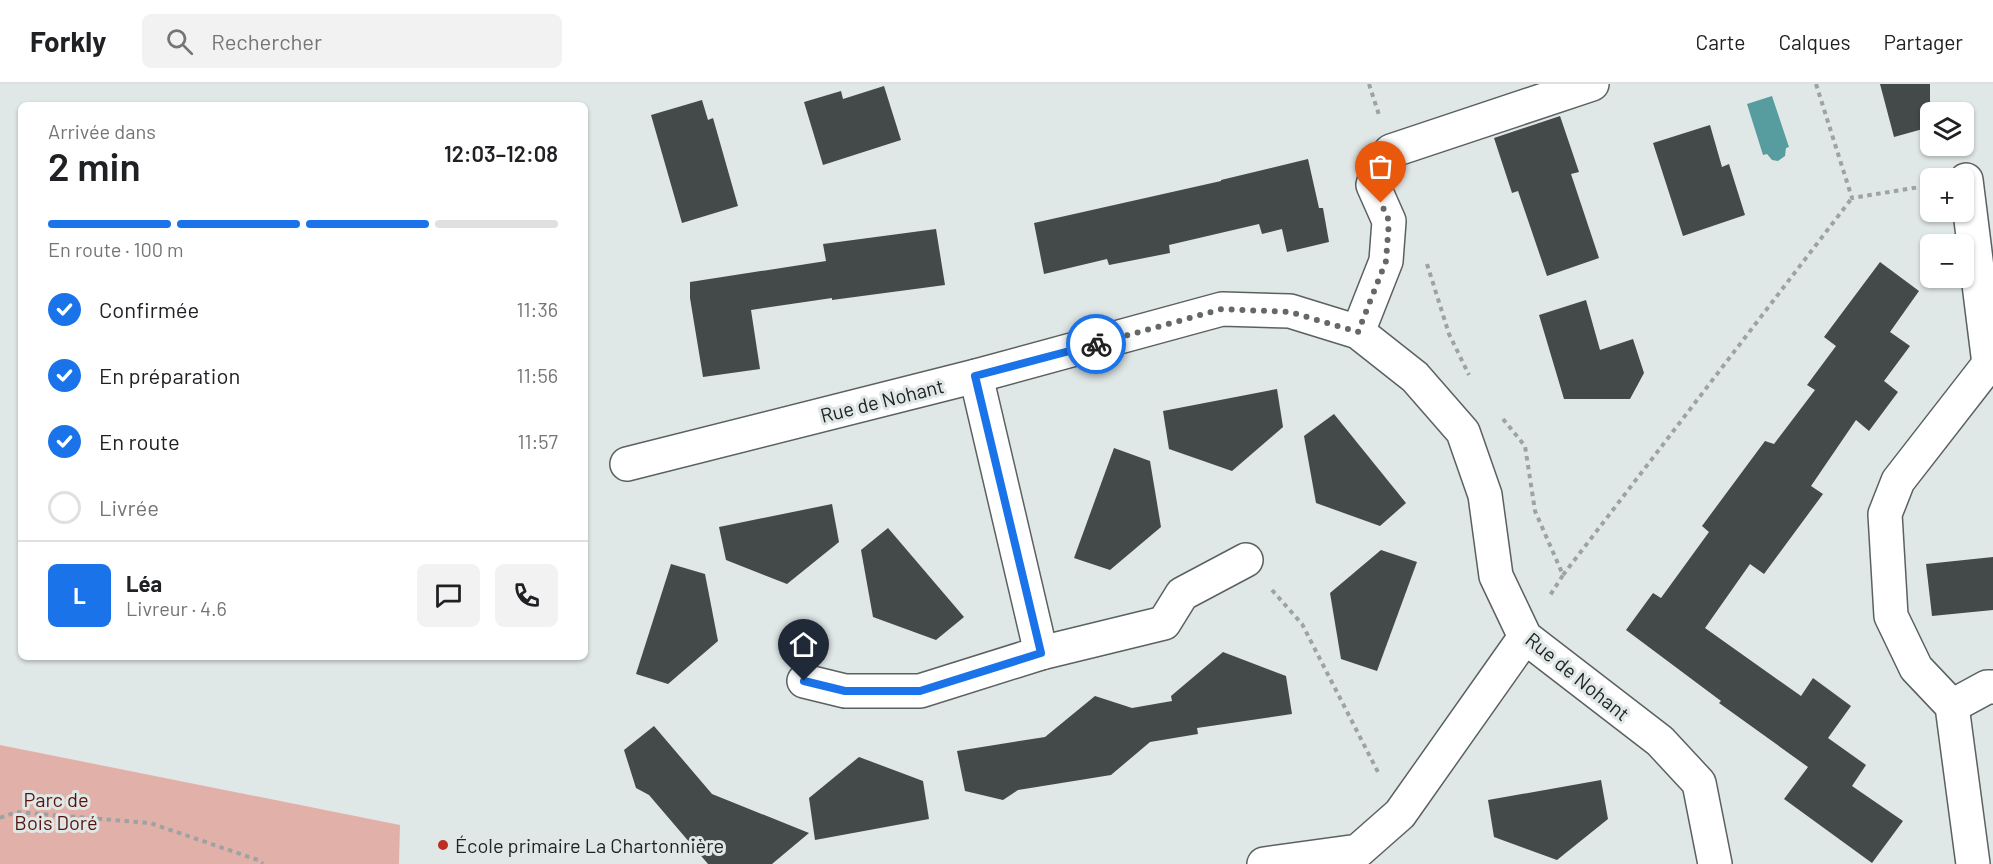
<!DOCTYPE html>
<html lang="fr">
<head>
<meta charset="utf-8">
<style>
  :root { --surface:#fff; --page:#f2f2f2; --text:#202124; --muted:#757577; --line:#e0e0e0; --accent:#1a73e8 }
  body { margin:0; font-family:Barlow,sans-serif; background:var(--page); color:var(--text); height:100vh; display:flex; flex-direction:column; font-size:22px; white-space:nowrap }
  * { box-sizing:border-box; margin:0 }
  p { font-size:20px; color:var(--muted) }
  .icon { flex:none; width:33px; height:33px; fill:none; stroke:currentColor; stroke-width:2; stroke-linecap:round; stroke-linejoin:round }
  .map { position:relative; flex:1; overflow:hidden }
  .sheet { position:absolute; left:18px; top:18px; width:570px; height:558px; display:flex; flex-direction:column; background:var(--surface); border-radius:9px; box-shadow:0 2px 4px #0004 }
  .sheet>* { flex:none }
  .fabs { position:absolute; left:1920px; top:18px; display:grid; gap:12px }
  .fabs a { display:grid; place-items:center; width:54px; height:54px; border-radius:9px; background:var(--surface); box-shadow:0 2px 4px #0004; font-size:30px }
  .pin { position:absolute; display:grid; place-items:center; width:51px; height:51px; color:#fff; margin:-62px -26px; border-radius:50% 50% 50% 0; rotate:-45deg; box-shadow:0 0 6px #0007 }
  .pin .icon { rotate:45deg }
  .courier { position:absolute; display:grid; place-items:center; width:60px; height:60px; margin:-30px; border:4px solid #1a73e8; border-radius:50%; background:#fff; color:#222; box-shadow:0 2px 8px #0007 }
  .head em { font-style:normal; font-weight:600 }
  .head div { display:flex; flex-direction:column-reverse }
  .head { display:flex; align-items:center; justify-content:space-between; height:102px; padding:0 30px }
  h1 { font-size:39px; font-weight:600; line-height:45px }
  .bar { display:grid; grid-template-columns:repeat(4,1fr); gap:9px 6px; align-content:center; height:72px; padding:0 30px }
  .bar i { height:8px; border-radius:4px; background:var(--line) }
  .bar .selected { background:var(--accent) }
  .bar p { grid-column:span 4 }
  .line { display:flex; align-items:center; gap:15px; padding:0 30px; border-top:2px solid var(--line) }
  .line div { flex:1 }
  .round { display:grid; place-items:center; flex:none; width:63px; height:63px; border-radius:9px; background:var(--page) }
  ol { padding:0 30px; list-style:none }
  li { display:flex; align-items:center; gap:18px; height:66px }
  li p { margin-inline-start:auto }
  li .icon { padding:6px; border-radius:50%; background:var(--accent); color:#fff; stroke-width:4 }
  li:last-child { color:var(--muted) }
  li i { width:33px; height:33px; border:3px solid var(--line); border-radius:50% }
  header { display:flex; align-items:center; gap:36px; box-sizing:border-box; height:84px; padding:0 30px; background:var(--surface); border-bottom:2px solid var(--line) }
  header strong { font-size:28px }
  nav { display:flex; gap:33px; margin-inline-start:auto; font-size:21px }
  .search { width:420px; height:54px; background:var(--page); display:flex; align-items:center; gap:15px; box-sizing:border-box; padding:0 21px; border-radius:9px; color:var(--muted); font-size:22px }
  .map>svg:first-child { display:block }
</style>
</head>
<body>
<header>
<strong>Forkly</strong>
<div class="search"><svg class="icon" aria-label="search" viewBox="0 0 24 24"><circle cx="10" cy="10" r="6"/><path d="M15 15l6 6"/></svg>Rechercher</div>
<nav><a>Carte</a><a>Calques</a><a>Partager</a></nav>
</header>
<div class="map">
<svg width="1993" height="780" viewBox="0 0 1993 780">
  <rect width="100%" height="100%" fill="#e0e7e7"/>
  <polygon fill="#e1b1a9" points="0,661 400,741 399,780 0,780"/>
  <polygon fill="#579c9f" points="1772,12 1789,63 1786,64 1785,72 1778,77 1772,76 1767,70 1763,71 1747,20"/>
  <g fill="#444949">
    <polygon points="1880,0 1930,0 1930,43 1894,53"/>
    <polygon points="884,2 901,56 823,81 804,18 841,7 843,15"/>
    <polygon points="702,16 708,36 713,34 738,122 682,139 651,31"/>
    <polygon points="1560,32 1579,88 1571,90 1599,174 1547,192 1518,107 1512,109 1494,54"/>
    <polygon points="1710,41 1722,83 1729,80 1745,131 1683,152 1653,59"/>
    <polygon points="1308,75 1319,124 1323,124 1329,158 1287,168 1282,145 1262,150 1259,140 1169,161 1170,169 1109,181 1107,175 1044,190 1034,139 1221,97 1221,96"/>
    <polygon points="936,145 945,201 832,216 832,214 751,226 760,285 703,293 690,214 690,198 826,177 823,160"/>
    <polygon points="1880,178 1919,207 1890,248 1910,262 1884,297 1898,308 1869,347 1856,336 1811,402 1823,410 1764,490 1750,480 1705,544 1801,612 1813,594 1851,622 1828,654 1866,681 1852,702 1903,737 1872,779 1784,715 1808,683 1719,619 1721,617 1626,546 1653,509 1661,514 1709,448 1702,442 1765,357 1774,360 1815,306 1807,301 1836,262 1824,253"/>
    <polygon points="1586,216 1600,266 1633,255 1644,289 1630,315 1564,315 1539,231"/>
    <polygon points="1277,305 1283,343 1232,387 1169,365 1163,327"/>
    <polygon points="1334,330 1406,419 1380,442 1316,419 1304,352"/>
    <polygon points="1114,364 1150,377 1161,443 1110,486 1074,474"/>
    <polygon points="832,420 839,458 787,500 726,476 719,443"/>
    <polygon points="888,444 964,533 936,556 873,533 861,466"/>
    <polygon points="1381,466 1417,478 1377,587 1341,575 1330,509"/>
    <polygon points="1993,473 1993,526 1932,532 1926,480"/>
    <polygon points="671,480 705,490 718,557 668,600 636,590"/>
    <polygon points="1223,568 1286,592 1292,630 1197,644 1198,650 1150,658 1111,691 1018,706 1003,716 965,707 957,667 1045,653 1095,612 1132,624 1172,617 1171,612"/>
    <polygon points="654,642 712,710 809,749 772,780 708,780 649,711 636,704 624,666"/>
    <polygon points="859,673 923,697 929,735 815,756 809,714"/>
    <polygon points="1601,696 1608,735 1557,776 1494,753 1488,716"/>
  </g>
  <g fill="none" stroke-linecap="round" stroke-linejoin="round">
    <defs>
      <g id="minor">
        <polyline points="1966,96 1989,280"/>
        <polyline points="1358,248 1386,177 1389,137 1373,101 1379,80 1391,67 1592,0"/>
        <polyline points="976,292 1041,569"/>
        <polyline points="627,380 976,292 1222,225 1290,227 1358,248 1415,293 1463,348 1485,411 1496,492 1525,553 1660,657 1699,699 1715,780"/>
        <polyline points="804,597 845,607 920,607 1041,569 1164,539 1182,510 1246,476"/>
        <polyline points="1952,622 1987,603 1993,603"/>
        <polyline points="1264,780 1358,767 1400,730 1525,553"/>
        <polyline points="1973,780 1952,622 1916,584 1891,532 1885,430 1898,397 1989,280 1993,280"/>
      </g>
    </defs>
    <use href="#minor" stroke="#5b6060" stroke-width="36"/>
    <g stroke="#9da3a3" stroke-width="4" stroke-dasharray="4.5 4.5" stroke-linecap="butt">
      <polyline points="1369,0 1379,31"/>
      <polyline points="1816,0 1852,114 1926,102"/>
      <polyline points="1427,180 1449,250 1469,291"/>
      <polyline points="1503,335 1525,362 1535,427 1563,491 1549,513"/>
      <polyline points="1563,491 1852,114"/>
      <polyline points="1272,506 1302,540 1379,690"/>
      <polyline points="0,734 16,728 150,739 258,776 263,780"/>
    </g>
    <use href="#minor" stroke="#fff" stroke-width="33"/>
  </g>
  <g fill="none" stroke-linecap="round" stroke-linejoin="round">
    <polyline stroke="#646868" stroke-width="6" stroke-dasharray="0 10.8" points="1096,260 1222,225 1290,228 1358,248 1386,177 1389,137 1381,119"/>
    <polyline stroke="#1a73e8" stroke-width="8" points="804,597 845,607 920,607 1041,569 975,292 1096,260"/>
  </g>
  <circle fill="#bc2f20" stroke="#e0e7e7" stroke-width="2" cx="443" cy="761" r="6"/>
  <g text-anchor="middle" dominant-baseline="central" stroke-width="6" stroke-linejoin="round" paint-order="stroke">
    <g font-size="20" fill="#212323" stroke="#e0e7e7">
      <text transform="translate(882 316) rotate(-14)">Rue de Nohant</text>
      <text transform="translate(1578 592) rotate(39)">Rue de Nohant</text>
    </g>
    <g font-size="20" fill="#57140d" stroke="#e0e7e7">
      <text x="56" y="715">Parc de<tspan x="56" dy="23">Bois Doré</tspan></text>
    </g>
    <g font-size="20" fill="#212323" stroke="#e0e7e7" text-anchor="start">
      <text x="455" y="761">École primaire La Chartonnière</text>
    </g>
  </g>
</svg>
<div class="fabs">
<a><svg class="icon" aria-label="layers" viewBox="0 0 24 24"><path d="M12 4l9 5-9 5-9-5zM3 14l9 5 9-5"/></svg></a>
<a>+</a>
<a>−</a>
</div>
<div class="pin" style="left:1381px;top:119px;background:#ea580c"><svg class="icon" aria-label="bag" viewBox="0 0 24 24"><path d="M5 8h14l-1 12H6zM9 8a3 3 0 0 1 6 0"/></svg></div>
<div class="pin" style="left:804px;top:597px;background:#1f2937"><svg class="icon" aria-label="home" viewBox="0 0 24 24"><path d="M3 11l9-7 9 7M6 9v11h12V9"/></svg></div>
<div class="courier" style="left:1096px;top:260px"><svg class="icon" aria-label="bike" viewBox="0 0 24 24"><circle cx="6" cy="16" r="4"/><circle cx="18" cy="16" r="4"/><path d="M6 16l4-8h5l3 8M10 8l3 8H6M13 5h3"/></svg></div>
<section class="sheet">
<div class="head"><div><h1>2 min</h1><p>Arrivée dans</p></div><em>12:03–12:08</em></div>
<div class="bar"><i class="selected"></i><i class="selected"></i><i class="selected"></i><i></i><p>En route · 100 m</p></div>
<ol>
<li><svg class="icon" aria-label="check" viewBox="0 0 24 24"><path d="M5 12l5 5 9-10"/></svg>Confirmée<p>11:36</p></li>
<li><svg class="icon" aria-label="check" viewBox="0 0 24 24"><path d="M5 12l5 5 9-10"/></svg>En préparation<p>11:56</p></li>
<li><svg class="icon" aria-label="check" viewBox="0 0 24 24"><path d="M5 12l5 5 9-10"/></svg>En route<p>11:57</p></li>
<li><i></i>Livrée</li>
</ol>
<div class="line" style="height:108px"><b class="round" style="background:var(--accent);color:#fff">L</b><div><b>Léa</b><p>Livreur · 4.6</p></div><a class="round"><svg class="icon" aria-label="chat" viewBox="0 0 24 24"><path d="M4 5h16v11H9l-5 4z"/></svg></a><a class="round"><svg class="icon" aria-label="phone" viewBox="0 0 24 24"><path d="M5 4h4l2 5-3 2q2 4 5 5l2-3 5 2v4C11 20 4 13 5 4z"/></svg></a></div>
</section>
</div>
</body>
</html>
